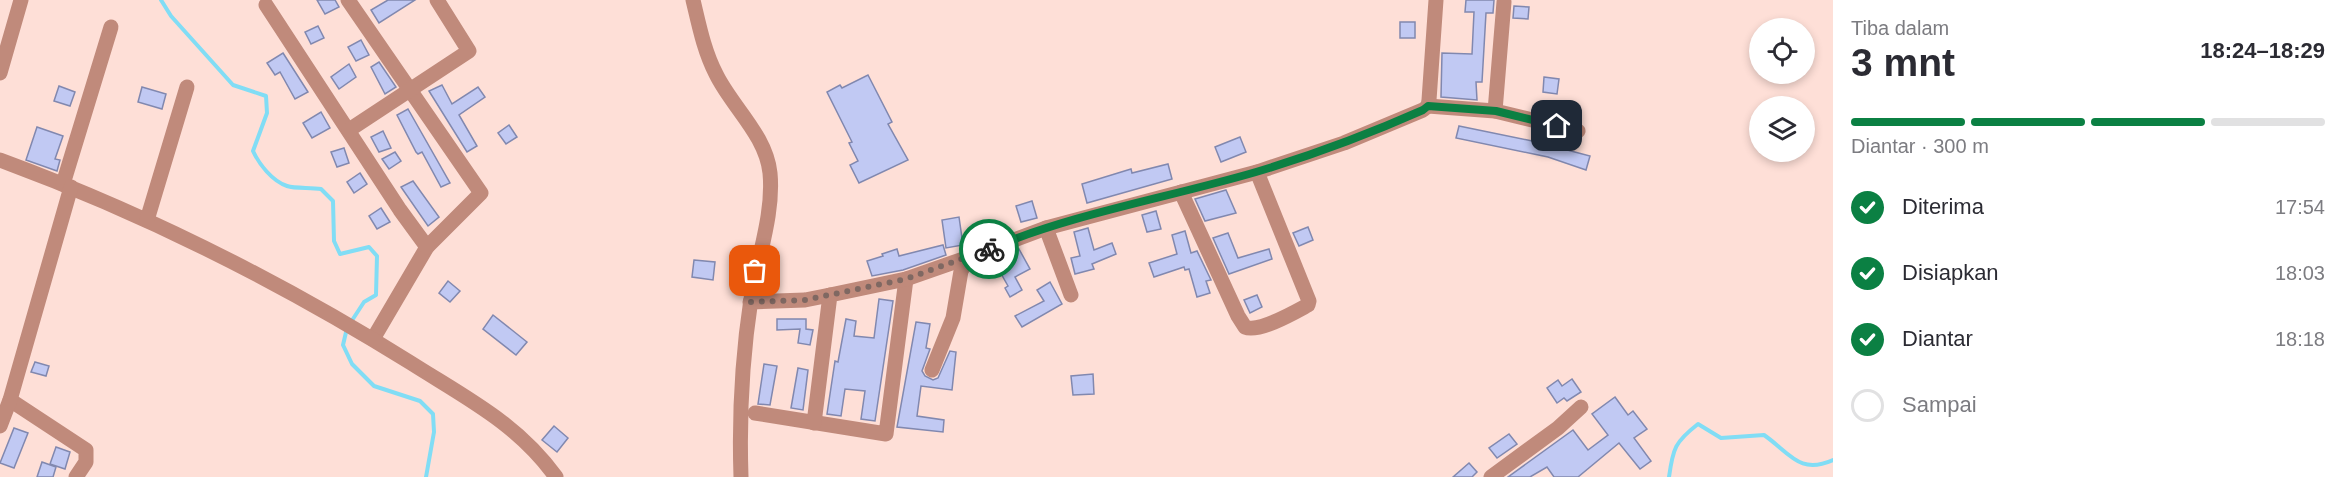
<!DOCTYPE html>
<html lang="id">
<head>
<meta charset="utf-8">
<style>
  :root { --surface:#fff; --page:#f7f7f7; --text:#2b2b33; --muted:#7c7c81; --line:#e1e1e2; --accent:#0b8043 }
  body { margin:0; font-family:Arial,sans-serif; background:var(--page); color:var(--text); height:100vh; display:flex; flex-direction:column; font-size:22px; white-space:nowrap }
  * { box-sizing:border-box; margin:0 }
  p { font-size:20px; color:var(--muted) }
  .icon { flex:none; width:33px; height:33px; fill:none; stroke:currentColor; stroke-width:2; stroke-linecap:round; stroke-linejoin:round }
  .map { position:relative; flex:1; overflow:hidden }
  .sheet { display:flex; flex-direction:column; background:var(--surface); width:510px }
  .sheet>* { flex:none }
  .tools { position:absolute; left:1749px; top:18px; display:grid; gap:12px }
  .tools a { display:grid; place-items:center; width:66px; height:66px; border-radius:50%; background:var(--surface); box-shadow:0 3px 9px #0003; font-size:30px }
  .pin { position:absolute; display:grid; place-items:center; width:51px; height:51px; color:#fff; margin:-26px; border-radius:12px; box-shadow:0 3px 9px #0006 }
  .courier { position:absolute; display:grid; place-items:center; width:60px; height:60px; margin:-30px; border:4px solid #0b8043; border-radius:50%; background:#fff; color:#222; box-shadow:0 2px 8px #0007 }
  .overview em { font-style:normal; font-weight:600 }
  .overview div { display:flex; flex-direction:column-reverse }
  .overview { display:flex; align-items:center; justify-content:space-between; height:102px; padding:0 18px }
  h1 { font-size:39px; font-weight:600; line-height:45px }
  .bar { display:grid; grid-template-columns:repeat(4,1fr); gap:9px 6px; align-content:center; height:72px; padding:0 18px }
  .bar i { height:8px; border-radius:4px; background:var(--line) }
  .bar .on { background:var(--accent) }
  .bar p { grid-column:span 4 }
  ol { padding:0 18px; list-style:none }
  li { display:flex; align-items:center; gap:18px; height:66px }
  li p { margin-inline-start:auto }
  li .icon { padding:6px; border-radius:50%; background:var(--accent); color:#fff; stroke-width:4 }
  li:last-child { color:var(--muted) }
  li i { width:33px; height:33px; border:3px solid var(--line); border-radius:50% }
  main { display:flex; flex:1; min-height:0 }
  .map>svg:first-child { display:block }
</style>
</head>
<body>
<main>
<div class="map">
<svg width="1833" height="477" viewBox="0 0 1833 477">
  <rect width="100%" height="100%" fill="#fedfd7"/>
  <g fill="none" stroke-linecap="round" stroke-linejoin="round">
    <g stroke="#81ddf5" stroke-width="4">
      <path d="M161,0L171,16L233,85L266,96L267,113L253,151C259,164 272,181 287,186C296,189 311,187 321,189L333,201L334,241L340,254L369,247L377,256L376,295L364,302L351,322"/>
      <polyline points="347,328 343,345 352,364 374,386 420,401 433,414 434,432 426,477"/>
      <path d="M1669,477C1673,448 1675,442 1698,424L1721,438L1764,435C1790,453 1799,475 1833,460"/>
    </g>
  </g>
  <g fill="#c1c9f3" stroke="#8188af" stroke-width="1.5">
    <polygon points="317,0 335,0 339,7 325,14"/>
    <polygon points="388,0 415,0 379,23 371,10"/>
    <polygon points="1466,0 1494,0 1493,13 1486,13 1482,82 1476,82 1477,100 1441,97 1442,53 1472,54 1474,12 1465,12"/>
    <polygon points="1514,6 1529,7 1528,19 1513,18"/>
    <rect x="1400" y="22" width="15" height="16"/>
    <polygon points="318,26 324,38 311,44 305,32"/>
    <polygon points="361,40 369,55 356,61 348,47"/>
    <polygon points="283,53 308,92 295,99 280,72 275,75 267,63"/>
    <polygon points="379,62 396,87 385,94 371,67"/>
    <polygon points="349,64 356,77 339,89 331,77"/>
    <polygon points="868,75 892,122 888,124 908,160 859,183 850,165 858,161 849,143 852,142 827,92 840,85 842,88"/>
    <polygon points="1544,77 1559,79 1557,94 1543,92"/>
    <polygon points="442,85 452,104 478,87 485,97 459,115 477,146 467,152 429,91"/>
    <polygon points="59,86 75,92 70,106 54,101"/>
    <polygon points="142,87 166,94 162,109 138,102"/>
    <polygon points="408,109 450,183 441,187 422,152 418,154 416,152 397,115"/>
    <polygon points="321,112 330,128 312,138 303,123"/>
    <polygon points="509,125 517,137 506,144 498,133"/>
    <polygon points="1459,126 1537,142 1590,156 1586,170 1548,157 1456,138"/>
    <polygon points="37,127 63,136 55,159 60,160 57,171 26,160"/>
    <polygon points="383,131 391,148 379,152 371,137"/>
    <polygon points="1240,137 1246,152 1221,162 1215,147"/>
    <polygon points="344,148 349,163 337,167 331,152"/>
    <polygon points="395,152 401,161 389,169 382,159"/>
    <polygon points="1168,164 1172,179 1087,203 1082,184 1131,169 1132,173"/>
    <polygon points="360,173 367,184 354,193 347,182"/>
    <polygon points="413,181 439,217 428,226 401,187"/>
    <polygon points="1226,190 1236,213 1205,221 1195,199"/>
    <polygon points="1032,201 1037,218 1021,222 1016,206"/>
    <polygon points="381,208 390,222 377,229 369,216"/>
    <polygon points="1156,211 1161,229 1147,232 1142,215"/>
    <polygon points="959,217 963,245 946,248 942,220"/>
    <polygon points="1308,227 1313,240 1299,246 1293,233"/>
    <polygon points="1088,228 1094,250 1112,243 1116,254 1092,264 1094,269 1075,274 1071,258 1080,256 1074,232"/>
    <polygon points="1185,231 1191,253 1197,251 1211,280 1206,281 1210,293 1197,297 1189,269 1185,270 1184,267 1154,277 1149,263 1177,254 1172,235"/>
    <polygon points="1228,233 1238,258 1269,249 1272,259 1229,274 1213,238"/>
    <polygon points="943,245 946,255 903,270 872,276 867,261 883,256 882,254 897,249 899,256"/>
    <polygon points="1019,249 1030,269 1015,277 1022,290 1010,297 1005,288 1008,286 995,263"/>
    <polygon points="694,260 715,262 713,280 692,277"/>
    <polygon points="448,281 460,291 450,302 439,293"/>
    <polygon points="1050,282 1062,304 1022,327 1015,316 1044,301 1037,290"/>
    <polygon points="1257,295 1262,307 1250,313 1244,300"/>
    <polygon points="879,299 893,301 875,421 861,419 865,391 845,389 841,416 827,414 835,361 838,362 846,319 856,321 854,336 874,338"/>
    <polygon points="493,315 527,342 516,355 483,329"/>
    <polygon points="777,319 806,319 806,329 813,330 810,345 798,343 800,329 777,330"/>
    <polygon points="916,322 930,324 926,348 930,349 922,371 925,376 933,380 938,378 950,351 956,352 952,390 921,386 917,416 944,420 943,432 897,427"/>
    <polygon points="35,362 49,366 46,376 31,372"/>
    <polygon points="764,364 777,366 770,405 758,404"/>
    <polygon points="798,368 808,370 803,410 791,408"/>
    <polygon points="1093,374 1094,394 1073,395 1071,376"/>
    <polygon points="1572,379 1581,392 1567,401 1564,398 1557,403 1547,388 1558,380 1562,386"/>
    <polygon points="1615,397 1628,415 1633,411 1647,429 1634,438 1651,461 1640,469 1619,443 1578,477 1554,477 1547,467 1530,477 1508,477 1573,430 1588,450 1608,435 1592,414"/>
    <polygon points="554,426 568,438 557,452 542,440"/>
    <polygon points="14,428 28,433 14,468 0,463"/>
    <polygon points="1509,434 1517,444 1497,458 1489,448"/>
    <polygon points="56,447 70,452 65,469 50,464"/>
    <polygon points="42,462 56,467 53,477 37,477"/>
    <polygon points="1469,463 1477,472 1472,477 1453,477"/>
  </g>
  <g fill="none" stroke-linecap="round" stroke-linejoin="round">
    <g stroke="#c08a7b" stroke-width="15">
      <polyline points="348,0 481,193 427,247 373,339"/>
      <path d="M693,0C699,25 704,51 716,74C732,107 766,135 770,173C774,215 757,259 751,299C742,358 739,418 741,477"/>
      <polyline points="266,5 400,210 427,247"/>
      <polyline points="0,73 21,0"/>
      <polyline points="1428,106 1495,111 1578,131"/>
      <polyline points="1495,111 1504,2"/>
      <polyline points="349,130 469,51 437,0"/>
      <path d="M0,160C144,213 281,282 411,363C466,398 517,423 556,477"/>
      <polyline points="63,184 111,27"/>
      <path d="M1181,192L1238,316L1245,327C1259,333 1295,312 1308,305L1309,301L1257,172"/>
      <polyline points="147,220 187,87"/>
      <polyline points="1046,228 1071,295"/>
      <polyline points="750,302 805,300 830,295"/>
      <polyline points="932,370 953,318 961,271 969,257 1046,228 1257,172 1344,143 1423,110 1428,106 1429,100 1436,0"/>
      <polyline points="10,400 86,450 86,462 76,477"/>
      <polyline points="755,413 886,434 906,279"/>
      <polyline points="814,423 830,295 906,279 969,257"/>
      <polyline points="0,426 10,400 71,187"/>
      <polyline points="1491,477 1558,428 1581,407"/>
    </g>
  </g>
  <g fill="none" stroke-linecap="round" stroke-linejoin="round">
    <polyline stroke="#7f6862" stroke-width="6" stroke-dasharray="0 10.8" points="755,271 750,302 805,300 906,279 989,249"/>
    <path stroke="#0b8043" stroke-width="8" d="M989,249C1075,213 1167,198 1256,172C1313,155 1369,134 1423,110L1428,106L1496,111L1557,126"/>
  </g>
</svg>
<div class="tools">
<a><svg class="icon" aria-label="locate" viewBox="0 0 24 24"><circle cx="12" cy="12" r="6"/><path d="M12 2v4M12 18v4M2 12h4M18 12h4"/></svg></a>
<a><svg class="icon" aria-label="layers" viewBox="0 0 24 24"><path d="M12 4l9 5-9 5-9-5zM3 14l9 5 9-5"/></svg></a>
</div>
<div class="pin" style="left:755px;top:271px;background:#ea580c"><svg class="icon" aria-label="bag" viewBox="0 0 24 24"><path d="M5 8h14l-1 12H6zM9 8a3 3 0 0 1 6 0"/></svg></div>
<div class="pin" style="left:1557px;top:126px;background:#1f2937"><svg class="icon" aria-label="home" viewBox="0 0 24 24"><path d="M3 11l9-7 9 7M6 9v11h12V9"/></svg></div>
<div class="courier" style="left:989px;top:249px"><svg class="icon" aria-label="bike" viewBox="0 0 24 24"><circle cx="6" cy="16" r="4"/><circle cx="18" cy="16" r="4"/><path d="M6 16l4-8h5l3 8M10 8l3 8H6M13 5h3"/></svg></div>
</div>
<section class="sheet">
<div class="overview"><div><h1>3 mnt</h1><p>Tiba dalam</p></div><em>18:24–18:29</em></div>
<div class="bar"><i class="on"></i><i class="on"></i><i class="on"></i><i></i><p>Diantar · 300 m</p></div>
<ol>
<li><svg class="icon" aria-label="check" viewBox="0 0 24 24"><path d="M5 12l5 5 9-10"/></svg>Diterima<p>17:54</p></li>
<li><svg class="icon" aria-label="check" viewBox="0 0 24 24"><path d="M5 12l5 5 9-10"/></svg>Disiapkan<p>18:03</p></li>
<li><svg class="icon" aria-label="check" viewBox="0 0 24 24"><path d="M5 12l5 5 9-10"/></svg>Diantar<p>18:18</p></li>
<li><i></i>Sampai</li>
</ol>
</section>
</main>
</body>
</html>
